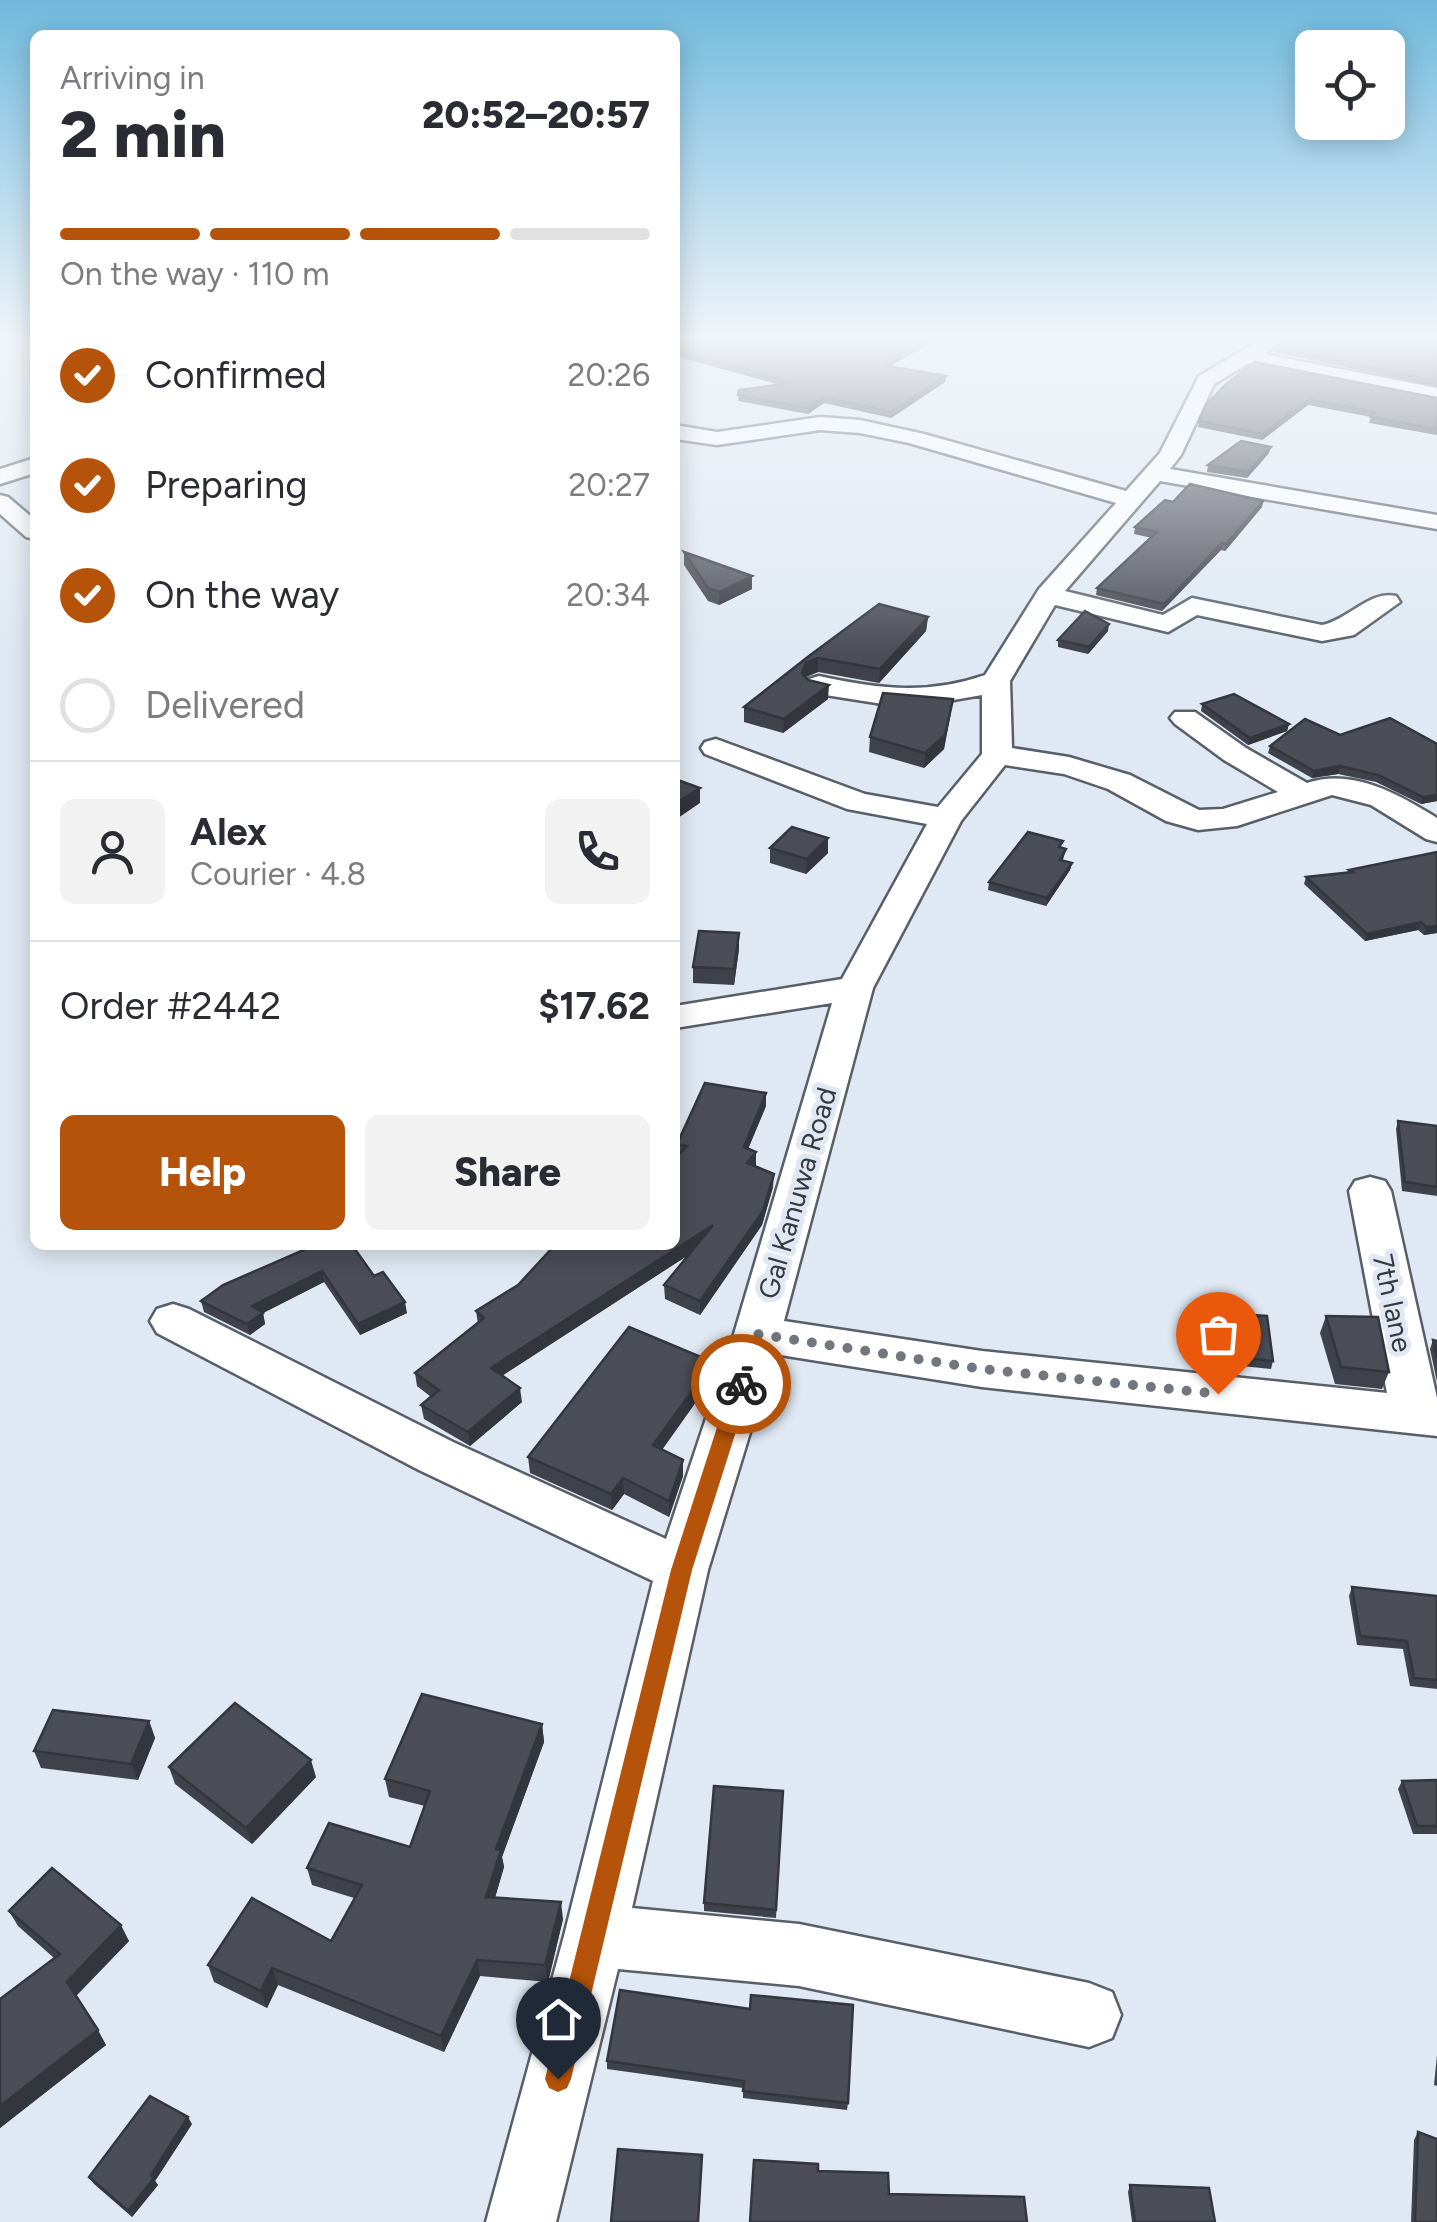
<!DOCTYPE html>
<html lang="en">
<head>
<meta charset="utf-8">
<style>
  :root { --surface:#fff; --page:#f2f2f3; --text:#2b2b33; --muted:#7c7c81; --line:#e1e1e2; --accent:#b45309 }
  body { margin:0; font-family:Figtree,sans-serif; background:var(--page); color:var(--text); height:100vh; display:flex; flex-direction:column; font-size:38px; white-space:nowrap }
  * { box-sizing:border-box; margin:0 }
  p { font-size:32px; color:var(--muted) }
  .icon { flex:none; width:55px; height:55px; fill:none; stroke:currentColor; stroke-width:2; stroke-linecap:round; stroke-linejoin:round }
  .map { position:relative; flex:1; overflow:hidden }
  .side { position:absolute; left:30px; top:30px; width:650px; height:1220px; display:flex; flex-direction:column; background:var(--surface); border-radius:15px; box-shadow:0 5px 25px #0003 }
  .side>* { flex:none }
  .buttons { position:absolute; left:1295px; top:30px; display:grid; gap:20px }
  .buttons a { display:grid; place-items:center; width:110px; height:110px; border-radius:15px; background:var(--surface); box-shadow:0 5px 25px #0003; font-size:50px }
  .pin { position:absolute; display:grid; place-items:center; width:85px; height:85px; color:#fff; margin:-102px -42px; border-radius:50% 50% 50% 0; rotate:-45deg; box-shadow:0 0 10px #0007 }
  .pin .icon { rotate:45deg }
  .courier { position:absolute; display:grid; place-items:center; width:100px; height:100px; margin:-50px; border:8px solid #b45309; border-radius:50%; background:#fff; color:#222; box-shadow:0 2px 12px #0007 }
  .head em { font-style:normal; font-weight:800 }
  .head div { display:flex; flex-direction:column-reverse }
  .head { display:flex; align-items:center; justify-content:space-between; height:170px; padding:0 30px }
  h1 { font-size:65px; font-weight:800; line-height:75px }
  .bar { display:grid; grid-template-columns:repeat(4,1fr); gap:15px 10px; align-content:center; height:120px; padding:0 30px }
  .bar i { height:12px; border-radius:8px; background:var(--line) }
  .bar .selected { background:var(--accent) }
  .bar p { grid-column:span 4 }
  .line { display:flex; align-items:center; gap:25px; padding:0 30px; border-top:2px solid var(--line) }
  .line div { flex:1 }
  .round { display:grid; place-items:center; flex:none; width:105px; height:105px; border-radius:15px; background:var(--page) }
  ol { padding:0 30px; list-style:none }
  li { display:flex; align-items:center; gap:30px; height:110px }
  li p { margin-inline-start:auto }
  li .icon { padding:10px; border-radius:50%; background:var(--accent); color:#fff; stroke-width:4 }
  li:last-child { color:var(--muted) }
  li i { width:55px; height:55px; border:5px solid var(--line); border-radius:50% }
  .cta { display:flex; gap:20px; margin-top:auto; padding:20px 30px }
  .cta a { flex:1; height:115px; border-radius:15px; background:var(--accent); color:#fff; font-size:40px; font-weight:800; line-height:115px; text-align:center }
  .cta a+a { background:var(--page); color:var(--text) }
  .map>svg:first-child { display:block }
</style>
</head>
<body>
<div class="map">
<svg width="1437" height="2222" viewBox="0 0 1437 2222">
  <rect width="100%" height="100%" fill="#e0e9f3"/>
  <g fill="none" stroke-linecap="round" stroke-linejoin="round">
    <defs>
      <g id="street">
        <path d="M1257,342H1280L1264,354L1437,388V400L1249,363L1214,384L1181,455L1170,469L1437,515V529L1160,481L1065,591L1163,615L1192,598L1322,625C1348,620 1370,590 1396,596L1400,602L1354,635L1322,641L1197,615L1168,632L1055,605L1010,681L1012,748L1069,757L1130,775L1199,810L1223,809L1278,792L1224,760L1175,724L1170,718L1175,712H1195L1246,748L1307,783C1353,768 1398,794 1437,818V842L1426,839L1371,805L1332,795L1237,826L1198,830L1166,821L1108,789L1064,774L1005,765L961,821L873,988L784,1321L982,1351L1387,1393L1349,1191L1355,1181L1370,1177L1385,1181L1391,1191L1437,1398V1436L982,1387L774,1354L708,1570L632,1908L799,1924L1089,1983L1112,1992L1121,2015L1112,2038L1089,2047L799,1986L618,1969L556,2222H486L564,1936L653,1581L419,1470L157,1333L150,1321L157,1309L173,1304L189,1309L453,1442L666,1539L734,1334L832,1003L675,1028V1006L842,979L927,824L847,809L705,754L701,748L705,742L716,739L865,794L938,807L982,754V695L908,708L819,694L809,691L805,685L809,679L819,676C878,689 927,695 985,675L1039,589L1116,503L909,443L860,433L820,430L717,445L675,439V425L717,432L820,417L860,420L924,434L1126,491L1160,453L1199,376Z"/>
        <polygon points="35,458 35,473 0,484 0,469"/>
        <polygon points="0,495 8,497 35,520 35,539 26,537 0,514"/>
      </g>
    </defs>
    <use href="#street" stroke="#585f68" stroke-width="5"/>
    <use href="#street" fill="#fff" fill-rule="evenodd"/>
  </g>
  <g fill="#40424b">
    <polygon points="675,342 932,342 890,366 946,376 945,382 891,418 824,403 808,414 738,401 739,390 777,384 675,356"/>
    <polygon points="1437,342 1437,387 1275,352 1276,347"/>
    <polygon points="1225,385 1437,398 1437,435 1369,423 1371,417 1308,405 1262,440 1198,427 1199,421"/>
    <polygon points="1269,453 1247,478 1207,472 1208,465"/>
    <polygon points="1263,501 1262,507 1225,551 1221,550 1162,611 1096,595 1097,588 1152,538 1134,534 1135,527 1173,502"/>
    <polygon points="684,552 752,576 752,589 719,605 708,601 684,565"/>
    <polygon points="928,617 926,631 879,683 818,672 806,677 828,699 783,733 744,722 744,707 809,656"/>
    <polygon points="1108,631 1088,654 1058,647 1058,640"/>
    <polygon points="1202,704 1289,724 1287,731 1248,745 1201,711"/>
    <polygon points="951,713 944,749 924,768 869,752 870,737"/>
    <polygon points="1340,735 1437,801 1421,804 1376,782 1338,774 1312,778 1268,753 1270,746"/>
    <polygon points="828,838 828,853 806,874 770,863 770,848"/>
    <polygon points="1062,848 1066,849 1063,860 1072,863 1070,870 1046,906 988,890 989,882"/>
    <polygon points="1349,870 1437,933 1424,935 1418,930 1365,941 1304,884 1306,877 1348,872"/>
    <polygon points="739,933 739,949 734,985 693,983 693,967"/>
    <polygon points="766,1106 748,1149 756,1152 755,1167 773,1187 762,1225 700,1315 665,1299 664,1285 690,1254 502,1376 522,1402 470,1446 424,1419 421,1405 431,1397 417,1386 415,1373 478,1324 476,1311 675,1245 677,1144"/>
    <polygon points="1398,1121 1437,1126 1437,1196 1402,1191 1396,1129"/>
    <polygon points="315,1245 374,1276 407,1313 360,1335 324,1282 263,1313 265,1324 250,1335 204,1312 201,1301"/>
    <polygon points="1220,1313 1273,1361 1271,1369 1222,1364 1218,1322"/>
    <polygon points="1326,1316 1389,1372 1382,1389 1335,1384 1320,1333"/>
    <polygon points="1433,1340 1437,1341 1437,1382 1430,1349"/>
    <polygon points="713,1362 713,1378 662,1450 683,1460 683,1476 669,1517 624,1494 612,1510 530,1473 528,1457"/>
    <polygon points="1352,1587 1437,1596 1437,1689 1410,1686 1403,1649 1357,1645 1349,1596"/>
    <polygon points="149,1721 155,1738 138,1780 41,1768 34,1751"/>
    <polygon points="542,1724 544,1742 502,1857 504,1867 495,1898 563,1919 548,1982 480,1976 444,2052 278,1985 267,2008 214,1982 208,1965 331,1941 354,1898 312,1885 307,1868 410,1847 425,1806 389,1797 385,1779"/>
    <polygon points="169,1767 316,1777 252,1844 175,1784"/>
    <polygon points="1437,1780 1437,1834 1413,1834 1398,1789 1402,1781"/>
    <polygon points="783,1791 776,1918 704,1911 704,1903"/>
    <polygon points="9,1911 129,1941 76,1996 106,2045 0,2128 0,1999 54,1958 18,1926"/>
    <polygon points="750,2009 848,2103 847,2110 743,2098 743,2088 607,2069 607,2061"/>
    <polygon points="1437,2055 1437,2086 1434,2085"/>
    <polygon points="192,2124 155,2181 158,2185 132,2217 94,2184 89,2177"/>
    <polygon points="1418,2132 1437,2222 1411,2222 1414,2140"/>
    <polygon points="1130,2185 1215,2222 1132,2222 1128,2192"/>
  </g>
  <g fill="#34363d">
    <polygon points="923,342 932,342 882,370 882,365"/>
    <polygon points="946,376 945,382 891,418 891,412"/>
    <polygon points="824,397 824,403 808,414 808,408"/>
    <polygon points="1309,399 1308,405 1262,440 1263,434"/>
    <polygon points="1271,447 1269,453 1247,478 1248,472"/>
    <polygon points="1263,501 1262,507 1225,551 1226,544"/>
    <polygon points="1222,543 1221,550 1162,611 1164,604"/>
    <polygon points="752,576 752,589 719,605 719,592"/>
    <polygon points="928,617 926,631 879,683 880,669"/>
    <polygon points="1109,624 1108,631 1088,654 1089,647"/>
    <polygon points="818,658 818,672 806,677 802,673 806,663"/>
    <polygon points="829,685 828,699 783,733 784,719"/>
    <polygon points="953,699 944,749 924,768 925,753"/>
    <polygon points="1289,724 1287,731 1248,745 1250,738"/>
    <polygon points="1340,766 1338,774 1312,778 1314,771"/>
    <polygon points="700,788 700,803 675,820 675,804"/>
    <polygon points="1437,795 1437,801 1421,804 1423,797"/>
    <polygon points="828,838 828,853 806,874 807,859"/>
    <polygon points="1072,863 1070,870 1046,906 1047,898"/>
    <polygon points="1421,922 1418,930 1365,941 1367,934"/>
    <polygon points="1437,926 1437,933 1424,935 1426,927"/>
    <polygon points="739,933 739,949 734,985 734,969"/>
    <polygon points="766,1093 766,1106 743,1161 744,1147"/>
    <polygon points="756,1152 756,1165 747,1177 747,1163"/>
    <polygon points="774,1174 773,1187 762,1225 700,1315 700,1301"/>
    <polygon points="713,1225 713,1239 492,1382 491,1368"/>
    <polygon points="322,1271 324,1282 263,1313 265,1324 250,1335 247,1324 252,1306"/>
    <polygon points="405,1302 407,1313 360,1335 358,1324"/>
    <polygon points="713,1362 713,1378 653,1462 653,1445"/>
    <polygon points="520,1388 522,1402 470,1446 468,1432"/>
    <polygon points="683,1460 683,1476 669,1517 669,1501"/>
    <polygon points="623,1478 624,1494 612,1510 611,1494"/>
    <polygon points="149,1721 155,1738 138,1780 131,1764"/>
    <polygon points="542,1724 544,1742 502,1857 504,1867 490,1914 486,1897 496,1849"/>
    <polygon points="311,1760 316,1777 252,1844 246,1828"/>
    <polygon points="561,1902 563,1919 548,1982 545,1965"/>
    <polygon points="121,1925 129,1941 75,1997 67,1982"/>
    <polygon points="477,1960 480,1976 444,2052 441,2036"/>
    <polygon points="272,1968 278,1985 267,2008 261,1991"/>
    <polygon points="98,2030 106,2045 0,2128 0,2106"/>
    <polygon points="188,2117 192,2124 155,2181 158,2185 132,2217 128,2211"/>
  </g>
  <g fill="#4b4d57" stroke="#34363d" stroke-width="2.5">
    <polygon points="675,342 923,342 882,365 946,376 891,412 824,397 808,408 738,395 739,390 792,383 675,350"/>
    <polygon points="1282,342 1437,342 1437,381 1276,347"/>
    <polygon points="1255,362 1437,398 1437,429 1371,417 1375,412 1309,399 1263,434 1199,421 1206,405 1225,385"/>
    <polygon points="1241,441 1271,447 1248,472 1208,465"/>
    <polygon points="1190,484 1263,501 1226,544 1222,543 1164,604 1097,588 1157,532 1135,527 1165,500 1173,502"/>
    <polygon points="684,552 752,576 719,592 708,588"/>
    <polygon points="879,604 928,617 880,669 818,658 806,663 802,673 808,680 829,685 784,719 744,707 809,656"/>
    <polygon points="1085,611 1109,624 1089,647 1058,640"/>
    <polygon points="883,693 953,699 945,735 925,753 870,737"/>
    <polygon points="1234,694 1289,724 1250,738 1202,704"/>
    <polygon points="1390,718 1437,744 1437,795 1423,797 1378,775 1340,766 1314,771 1270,746 1305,719 1340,735"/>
    <polygon points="675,779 700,788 675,804"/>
    <polygon points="792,827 828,838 807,859 770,848"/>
    <polygon points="1028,832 1063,841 1059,847 1066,849 1060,860 1072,863 1047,898 989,882"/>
    <polygon points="1437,852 1437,926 1426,927 1421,922 1367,934 1306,877 1353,872 1349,870"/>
    <polygon points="699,931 739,933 734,969 693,967"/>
    <polygon points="705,1083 766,1093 744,1147 756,1152 747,1163 774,1174 763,1211 700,1301 664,1285 713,1225 491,1368 520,1388 468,1432 421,1405 439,1390 415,1373 484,1318 476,1311 518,1285 555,1245 675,1245 675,1159 687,1146 677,1144"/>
    <polygon points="1398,1121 1437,1126 1437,1187 1405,1182"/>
    <polygon points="315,1245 352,1245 374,1276 383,1272 405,1302 358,1324 322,1271 252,1306 263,1313 247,1324 201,1301 223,1285"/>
    <polygon points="1220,1313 1267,1316 1273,1361 1224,1356"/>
    <polygon points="1326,1316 1378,1317 1389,1372 1341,1367"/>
    <polygon points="629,1327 713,1362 653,1445 683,1460 669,1501 623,1478 611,1494 528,1457"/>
    <polygon points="1433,1340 1437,1341 1437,1358"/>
    <polygon points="1352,1587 1437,1596 1437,1680 1414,1678 1407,1641 1360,1636"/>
    <polygon points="422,1694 542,1724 496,1849 501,1850 486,1897 561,1902 545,1965 477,1960 441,2036 272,1968 261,1991 208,1965 252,1898 331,1941 362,1885 307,1868 329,1823 410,1847 430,1791 385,1779"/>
    <polygon points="235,1703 311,1760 246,1828 169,1767"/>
    <polygon points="53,1710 149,1721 131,1764 34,1751"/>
    <polygon points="1437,1780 1437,1826 1417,1826 1402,1781"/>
    <polygon points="714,1786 783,1791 776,1910 704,1903"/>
    <polygon points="52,1868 121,1925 67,1982 98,2030 0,2106 0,1999 60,1954 9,1911"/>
    <polygon points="620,1990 750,2009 751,1995 853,2005 848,2103 743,2091 744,2081 607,2061"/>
    <polygon points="150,2096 188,2117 151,2175 154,2178 128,2211 89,2177"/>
    <polygon points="1418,2132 1437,2139 1437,2222 1415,2222"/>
    <polygon points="618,2149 702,2155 698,2222 611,2222"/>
    <polygon points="754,2160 818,2164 818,2171 888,2173 889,2194 1024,2197 1027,2222 750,2222"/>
    <polygon points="1130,2185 1209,2188 1215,2222 1135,2222"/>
  </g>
  <linearGradient id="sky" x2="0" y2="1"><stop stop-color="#70b9dd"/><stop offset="0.52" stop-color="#f1f5fa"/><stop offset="1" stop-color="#f1f5fa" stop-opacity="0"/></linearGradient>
  <rect width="1437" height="653" fill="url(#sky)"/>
  <polygon fill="#b45309" points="741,1377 751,1384 692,1570 571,2079 567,2088 558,2092 549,2088 545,2079 671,1570 731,1384"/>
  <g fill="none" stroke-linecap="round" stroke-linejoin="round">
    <polyline stroke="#72777d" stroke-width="10" stroke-dasharray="0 18" points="741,1384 757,1334 982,1369 1218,1394"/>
  </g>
  <g text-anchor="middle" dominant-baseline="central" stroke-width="10" stroke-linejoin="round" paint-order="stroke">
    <g font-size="28" fill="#363a3e" stroke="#e0e9f3">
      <text transform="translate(797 1193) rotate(-74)">Gal Kanuwa Road</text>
      <text transform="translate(1393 1303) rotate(78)">7th lane</text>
    </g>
  </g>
</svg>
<div class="buttons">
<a><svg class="icon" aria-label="locate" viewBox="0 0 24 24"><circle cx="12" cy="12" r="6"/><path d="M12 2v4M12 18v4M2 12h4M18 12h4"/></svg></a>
</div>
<div class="pin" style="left:1218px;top:1394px;background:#ea580c"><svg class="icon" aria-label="bag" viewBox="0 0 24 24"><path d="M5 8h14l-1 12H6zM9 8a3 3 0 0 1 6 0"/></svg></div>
<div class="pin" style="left:558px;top:2079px;background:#1f2937"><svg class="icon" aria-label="home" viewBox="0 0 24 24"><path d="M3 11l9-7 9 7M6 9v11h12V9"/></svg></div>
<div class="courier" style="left:741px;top:1384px"><svg class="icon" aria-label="bike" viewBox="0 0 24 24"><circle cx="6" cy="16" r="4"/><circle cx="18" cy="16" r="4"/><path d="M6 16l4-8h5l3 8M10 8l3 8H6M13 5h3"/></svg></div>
<section class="side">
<div class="head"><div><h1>2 min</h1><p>Arriving in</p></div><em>20:52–20:57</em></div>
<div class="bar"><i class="selected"></i><i class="selected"></i><i class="selected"></i><i></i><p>On the way · 110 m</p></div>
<ol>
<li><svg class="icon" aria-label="check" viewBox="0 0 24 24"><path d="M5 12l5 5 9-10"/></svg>Confirmed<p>20:26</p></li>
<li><svg class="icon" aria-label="check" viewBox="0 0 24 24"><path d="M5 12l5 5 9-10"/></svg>Preparing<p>20:27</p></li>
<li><svg class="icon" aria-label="check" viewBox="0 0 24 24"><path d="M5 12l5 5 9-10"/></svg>On the way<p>20:34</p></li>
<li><i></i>Delivered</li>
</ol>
<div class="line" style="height:180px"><a class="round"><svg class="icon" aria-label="person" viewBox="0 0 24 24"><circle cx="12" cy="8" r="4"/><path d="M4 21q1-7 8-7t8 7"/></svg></a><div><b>Alex</b><p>Courier · 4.8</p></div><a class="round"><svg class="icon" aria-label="phone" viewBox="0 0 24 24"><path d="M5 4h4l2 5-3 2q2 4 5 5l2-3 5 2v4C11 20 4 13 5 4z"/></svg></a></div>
<div class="line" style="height:130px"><div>Order #2442</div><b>$17.62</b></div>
<div class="cta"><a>Help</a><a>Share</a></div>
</section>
</div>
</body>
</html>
